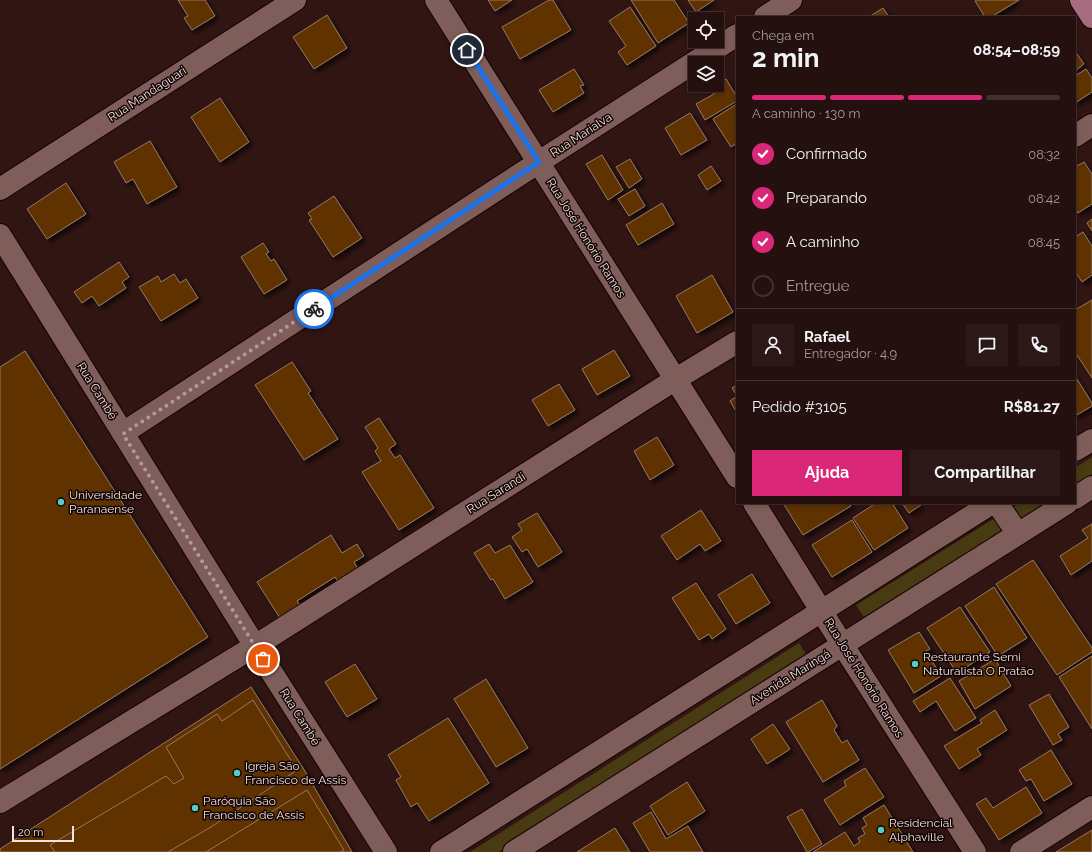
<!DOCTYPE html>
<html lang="pt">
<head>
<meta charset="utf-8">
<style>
  :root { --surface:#24100e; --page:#2c1917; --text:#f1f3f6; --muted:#a39d9e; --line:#41302e; --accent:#db2777 }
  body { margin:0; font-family:Raleway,sans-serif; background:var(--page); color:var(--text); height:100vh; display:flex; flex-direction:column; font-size:15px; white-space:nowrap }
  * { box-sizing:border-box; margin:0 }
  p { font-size:13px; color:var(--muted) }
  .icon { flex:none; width:22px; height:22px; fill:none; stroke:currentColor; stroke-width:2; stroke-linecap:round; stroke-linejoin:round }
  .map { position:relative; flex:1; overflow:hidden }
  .panel { position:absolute; left:736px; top:16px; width:340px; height:488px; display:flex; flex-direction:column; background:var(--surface); border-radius:0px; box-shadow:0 2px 6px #0003,0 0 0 1px var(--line) }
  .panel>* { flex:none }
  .buttons { position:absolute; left:688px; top:12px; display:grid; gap:8px }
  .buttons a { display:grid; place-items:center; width:36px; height:36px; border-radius:0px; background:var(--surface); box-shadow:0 2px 6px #0003,0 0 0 1px var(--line); font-size:20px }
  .scale { position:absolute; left:12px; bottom:10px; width:62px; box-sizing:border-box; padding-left:4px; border:2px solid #f5e1df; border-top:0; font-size:11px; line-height:14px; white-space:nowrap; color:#f5e1df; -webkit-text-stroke:3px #100504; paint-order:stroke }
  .pin { position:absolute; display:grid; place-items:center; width:34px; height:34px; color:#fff; margin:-17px; border:2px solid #fff; border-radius:50%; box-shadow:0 1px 4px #0007 }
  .courier { position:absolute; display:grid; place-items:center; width:40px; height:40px; margin:-20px; border:3px solid #1a73e8; border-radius:50%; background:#fff; color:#222; box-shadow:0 1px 5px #0007 }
  .overview em { font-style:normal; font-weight:700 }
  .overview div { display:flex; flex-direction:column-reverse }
  .overview { display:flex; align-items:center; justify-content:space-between; height:68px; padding:0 16px }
  h1 { font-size:26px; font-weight:700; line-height:30px }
  .bar { display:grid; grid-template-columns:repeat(4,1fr); gap:6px 4px; align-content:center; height:48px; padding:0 16px }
  .bar i { height:5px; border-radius:3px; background:var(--line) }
  .bar .active { background:var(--accent) }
  .bar p { grid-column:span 4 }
  .line { display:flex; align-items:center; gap:10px; padding:0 16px; border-top:1px solid var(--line) }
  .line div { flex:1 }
  .round { display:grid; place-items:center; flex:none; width:42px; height:42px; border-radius:0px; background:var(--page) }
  ol { padding:0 16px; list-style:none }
  li { display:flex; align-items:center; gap:12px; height:44px }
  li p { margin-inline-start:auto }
  li .icon { padding:4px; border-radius:50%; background:var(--accent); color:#fff; stroke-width:4 }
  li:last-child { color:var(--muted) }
  li i { width:22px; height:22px; border:2px solid var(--line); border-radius:50% }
  .primary-button { display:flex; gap:8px; margin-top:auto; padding:8px 16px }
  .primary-button a { flex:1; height:46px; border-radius:0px; background:var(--accent); color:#fff; font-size:16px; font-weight:700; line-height:46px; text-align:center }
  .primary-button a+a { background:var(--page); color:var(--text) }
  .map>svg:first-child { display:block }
</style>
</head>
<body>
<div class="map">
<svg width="1092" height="852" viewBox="0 0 1092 852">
  <defs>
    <filter id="shadow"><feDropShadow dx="3.5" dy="3.5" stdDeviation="2" flood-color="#0009"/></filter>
  </defs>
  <rect width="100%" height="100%" fill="#301513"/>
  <g fill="#483b12">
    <polygon points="1092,457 1092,474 1075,485 1075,468"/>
    <polygon points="1019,503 1047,503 864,617 856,605"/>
    <polygon points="799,643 807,656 499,852 470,852"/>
  </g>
  <g fill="#5e3103" stroke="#947965" filter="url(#shadow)">
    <polygon points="178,0 205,0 215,16 192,30 184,18 188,16"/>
    <polygon points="488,0 512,0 495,11"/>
    <polygon points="549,0 553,0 571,30 520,59 502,27"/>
    <polygon points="631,0 674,0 689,23 658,43"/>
    <polygon points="688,0 714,0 696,12"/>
    <polygon points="977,0 1019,0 991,17 985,17 975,1"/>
    <polygon points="630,7 656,46 627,65 618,52 626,46 609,21"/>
    <polygon points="883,8 889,17 869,17"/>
    <polygon points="327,15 347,48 314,69 293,37"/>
    <polygon points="1075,51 1084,64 1075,71"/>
    <polygon points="574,69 584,85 580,86 584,93 553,112 539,90"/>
    <polygon points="1086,69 1092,78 1092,92 1075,103 1075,76"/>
    <polygon points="726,79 737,97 737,101 705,120 696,104 714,94 710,88"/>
    <polygon points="220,98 249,142 220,162 191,117"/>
    <polygon points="735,105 737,109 737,143 731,147 713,119"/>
    <polygon points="690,113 707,140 681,155 665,128"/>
    <polygon points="150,141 177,187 147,204 133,179 126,183 114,162"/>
    <polygon points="602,155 623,190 608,200 586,164"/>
    <polygon points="630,159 642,179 629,188 616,167"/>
    <polygon points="1084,162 1092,174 1092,204 1078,213 1075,207 1075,167"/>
    <polygon points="711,166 721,181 707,190 698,175"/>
    <polygon points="66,183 86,214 47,239 27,209"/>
    <polygon points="635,189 645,206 629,216 618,199"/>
    <polygon points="334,196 362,238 333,257 309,220 312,219 308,213"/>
    <polygon points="662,203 674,224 638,245 626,225"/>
    <polygon points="1092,219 1092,231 1087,223"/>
    <polygon points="1083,232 1092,246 1092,275 1082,282 1075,271 1075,237"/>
    <polygon points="263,243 269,252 266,254 271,261 274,259 287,280 264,294 241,257"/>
    <polygon points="119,262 129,277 122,282 126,288 99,306 92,296 82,303 74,292"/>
    <polygon points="174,274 180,283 186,279 198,298 161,321 139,287 158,276 161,282"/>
    <polygon points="712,275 733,312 697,333 676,296"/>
    <polygon points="1092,300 1092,378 1075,352 1075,310"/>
    <polygon points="614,350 630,376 597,395 582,369"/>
    <polygon points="25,351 208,637 0,769 0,367"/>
    <polygon points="292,362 311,391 308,393 338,439 304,460 255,385"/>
    <polygon points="1075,376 1092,403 1092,406 1075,416"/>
    <polygon points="559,384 575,410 548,426 532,400"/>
    <polygon points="737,385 737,413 730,401 737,396 732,388"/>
    <polygon points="379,418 396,444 389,449 395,458 400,455 434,508 399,530 362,472 381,461 375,451 378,448 365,427"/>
    <polygon points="657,437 674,465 650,480 634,451"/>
    <polygon points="783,503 849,503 851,506 803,535"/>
    <polygon points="876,503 892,503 908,528 874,550 853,518"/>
    <polygon points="902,503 919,503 921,505 909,513"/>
    <polygon points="701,510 721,541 705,551 700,544 677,560 661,536"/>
    <polygon points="537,513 562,552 538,567 527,549 522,552 512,537 522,530 518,524"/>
    <polygon points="852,520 872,552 832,577 812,545"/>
    <polygon points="1092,524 1092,561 1071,575 1060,556 1088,538 1082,530"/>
    <polygon points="331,535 342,553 357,544 364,556 354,562 358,569 338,582 335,577 297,601 300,605 280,618 257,582"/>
    <polygon points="489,544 495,553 510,545 533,582 505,599 493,579 491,580 474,553"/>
    <polygon points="1033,560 1092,648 1092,652 1057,675 996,584"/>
    <polygon points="752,574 770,603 736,624 718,595"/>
    <polygon points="696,583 726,629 712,639 709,634 699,640 672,598"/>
    <polygon points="994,587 1027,638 998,656 965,606"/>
    <polygon points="960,607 990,652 957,673 927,628"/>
    <polygon points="919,632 930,649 926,651 941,676 914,693 888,650"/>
    <polygon points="1092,656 1092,729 1059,677"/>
    <polygon points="995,659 1011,686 975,709 959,681"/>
    <polygon points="355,664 377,699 347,717 325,682"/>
    <polygon points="950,678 976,718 955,731 936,701 920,712 913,701"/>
    <polygon points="486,679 528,748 496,767 454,699"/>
    <polygon points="251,687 303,768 352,852 0,852 0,849"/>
    <polygon points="1049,694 1069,727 1058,734 1062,740 1053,745 1029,705"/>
    <polygon points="253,700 297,770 211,827 168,852 55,852 50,845 166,776 174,784 184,778 166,747 217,714 222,721"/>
    <polygon points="822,700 837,726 834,730 842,743 847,740 859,760 823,782 786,722"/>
    <polygon points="995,710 1007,730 977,749 981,755 959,769 944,746 982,723 980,720"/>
    <polygon points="448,718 489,783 429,821 417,803 411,807 396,780 401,777 388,755"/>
    <polygon points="773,724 790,749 767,764 751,739"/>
    <polygon points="1051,750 1072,784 1044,801 1031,779 1026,781 1019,770"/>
    <polygon points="865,768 884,797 840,825 824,800 846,786 844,781"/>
    <polygon points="687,782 705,811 668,835 650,806"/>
    <polygon points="1026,787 1042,813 999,840 976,804 986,798 993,808"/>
    <polygon points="307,790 344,850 341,852 206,852"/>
    <polygon points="884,805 913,852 813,852 845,832 854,846 860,842 858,838 865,834 862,828 867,825 863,818"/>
    <polygon points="802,809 822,844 808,852 807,852 787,817"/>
    <polygon points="651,812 666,839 688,826 703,852 650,852 633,823"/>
    <polygon points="615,828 630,852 577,852"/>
    <polygon points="1092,830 1092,852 1056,852"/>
  </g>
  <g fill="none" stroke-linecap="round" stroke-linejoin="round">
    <defs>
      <g id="minor">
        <polyline points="436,0 737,477"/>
        <polyline points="765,17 791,0"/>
        <polyline points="1075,136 1092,125"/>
        <polyline points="0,189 295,0"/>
        <polyline points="0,235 255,646 386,852"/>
        <polyline points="123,433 539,162 737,35"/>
        <polyline points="1075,450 1092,440"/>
        <polyline points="1075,498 1092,487"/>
        <polyline points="754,503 842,644 975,852"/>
        <polyline points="997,503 1018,534"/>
        <polyline points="0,802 255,646 676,379 737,342"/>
        <polyline points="441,852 992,503"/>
        <polyline points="514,852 1067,503"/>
        <polyline points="1021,852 1092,807"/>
      </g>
      <polyline id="major" points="1081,0 1092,17"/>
    </defs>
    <use href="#minor" stroke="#160202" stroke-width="24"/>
    <use href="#major" stroke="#160202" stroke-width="24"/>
    <use href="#minor" stroke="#7e5d5a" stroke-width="22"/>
    <use href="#major" stroke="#a66c7f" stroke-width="22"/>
  </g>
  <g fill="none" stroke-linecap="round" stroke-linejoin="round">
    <polyline stroke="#b09a98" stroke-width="4" stroke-dasharray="0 7.2" points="263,659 123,434 314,309"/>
    <polyline stroke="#1a73e8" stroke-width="5" points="314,309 539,162 467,50"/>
  </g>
  <g fill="#54cdc7" stroke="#100504" stroke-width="1.5">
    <circle cx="61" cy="502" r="4"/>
    <circle cx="915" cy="664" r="4"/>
    <circle cx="237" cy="773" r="4"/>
    <circle cx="195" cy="808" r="4"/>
    <circle cx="881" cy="830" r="4"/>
  </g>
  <g text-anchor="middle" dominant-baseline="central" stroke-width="3" stroke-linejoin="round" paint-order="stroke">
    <g font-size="12" fill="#f5e1df" stroke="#100504">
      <text transform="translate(147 94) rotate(-33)">Rua Mandaguari</text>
      <text transform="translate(581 135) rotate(-33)">Rua Marialva</text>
      <text transform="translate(586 238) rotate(58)">Rua José Honório Ramos</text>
      <text transform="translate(97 391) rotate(58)">Rua Cambé</text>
      <text transform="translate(496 493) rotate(-32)">Rua Sarandi</text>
      <text transform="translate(790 677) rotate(-32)">Avenida Maringá</text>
      <text transform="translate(864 678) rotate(58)">Rua José Honório Ramos</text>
      <text transform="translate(300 717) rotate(58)">Rua Cambé</text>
    </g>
    <g font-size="12" fill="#f5e1df" stroke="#100504" text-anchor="start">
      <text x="69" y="495">Universidade<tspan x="69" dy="14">Paranaense</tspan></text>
      <text x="923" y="657">Restaurante Semi<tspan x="923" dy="14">Naturalista O Pratão</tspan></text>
      <text x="245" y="766">Igreja São<tspan x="245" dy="14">Francisco de Assis</tspan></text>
      <text x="203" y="801">Paróquia São<tspan x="203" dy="14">Francisco de Assis</tspan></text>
      <text x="889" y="823">Residencial<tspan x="889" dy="14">Alphaville</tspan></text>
    </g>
  </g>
</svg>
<div class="buttons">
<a><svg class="icon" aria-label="locate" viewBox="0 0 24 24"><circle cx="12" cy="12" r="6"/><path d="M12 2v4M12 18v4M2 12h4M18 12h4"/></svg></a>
<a><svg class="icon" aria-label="layers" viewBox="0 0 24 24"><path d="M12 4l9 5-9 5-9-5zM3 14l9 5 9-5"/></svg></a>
</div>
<div class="scale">20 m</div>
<div class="pin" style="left:263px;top:659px;background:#ea580c"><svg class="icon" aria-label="bag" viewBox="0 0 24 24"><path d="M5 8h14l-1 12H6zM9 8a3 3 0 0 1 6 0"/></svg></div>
<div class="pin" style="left:467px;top:50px;background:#1f2937"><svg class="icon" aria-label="home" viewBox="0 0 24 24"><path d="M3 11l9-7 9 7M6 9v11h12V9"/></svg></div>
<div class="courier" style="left:314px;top:309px"><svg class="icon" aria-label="bike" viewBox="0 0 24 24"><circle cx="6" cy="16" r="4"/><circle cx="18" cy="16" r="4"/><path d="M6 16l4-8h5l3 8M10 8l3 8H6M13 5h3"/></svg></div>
<section class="panel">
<div class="overview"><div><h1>2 min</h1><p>Chega em</p></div><em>08:54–08:59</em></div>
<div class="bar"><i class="active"></i><i class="active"></i><i class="active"></i><i></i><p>A caminho · 130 m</p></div>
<ol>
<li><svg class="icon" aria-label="check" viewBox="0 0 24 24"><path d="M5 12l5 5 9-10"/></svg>Confirmado<p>08:32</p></li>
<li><svg class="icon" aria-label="check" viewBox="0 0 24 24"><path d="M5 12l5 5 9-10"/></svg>Preparando<p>08:42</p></li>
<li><svg class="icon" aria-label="check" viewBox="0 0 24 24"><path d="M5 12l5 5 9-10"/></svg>A caminho<p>08:45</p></li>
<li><i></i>Entregue</li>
</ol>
<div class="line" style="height:72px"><a class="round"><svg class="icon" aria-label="person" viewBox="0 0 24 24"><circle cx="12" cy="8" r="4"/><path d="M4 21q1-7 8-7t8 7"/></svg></a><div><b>Rafael</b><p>Entregador · 4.9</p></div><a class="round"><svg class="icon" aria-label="chat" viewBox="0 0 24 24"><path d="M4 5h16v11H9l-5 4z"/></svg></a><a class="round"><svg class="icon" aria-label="phone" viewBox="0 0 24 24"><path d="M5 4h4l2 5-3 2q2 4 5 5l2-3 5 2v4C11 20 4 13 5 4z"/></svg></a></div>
<div class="line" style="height:52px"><div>Pedido #3105</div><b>R$81.27</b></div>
<div class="primary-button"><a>Ajuda</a><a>Compartilhar</a></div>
</section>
</div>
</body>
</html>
